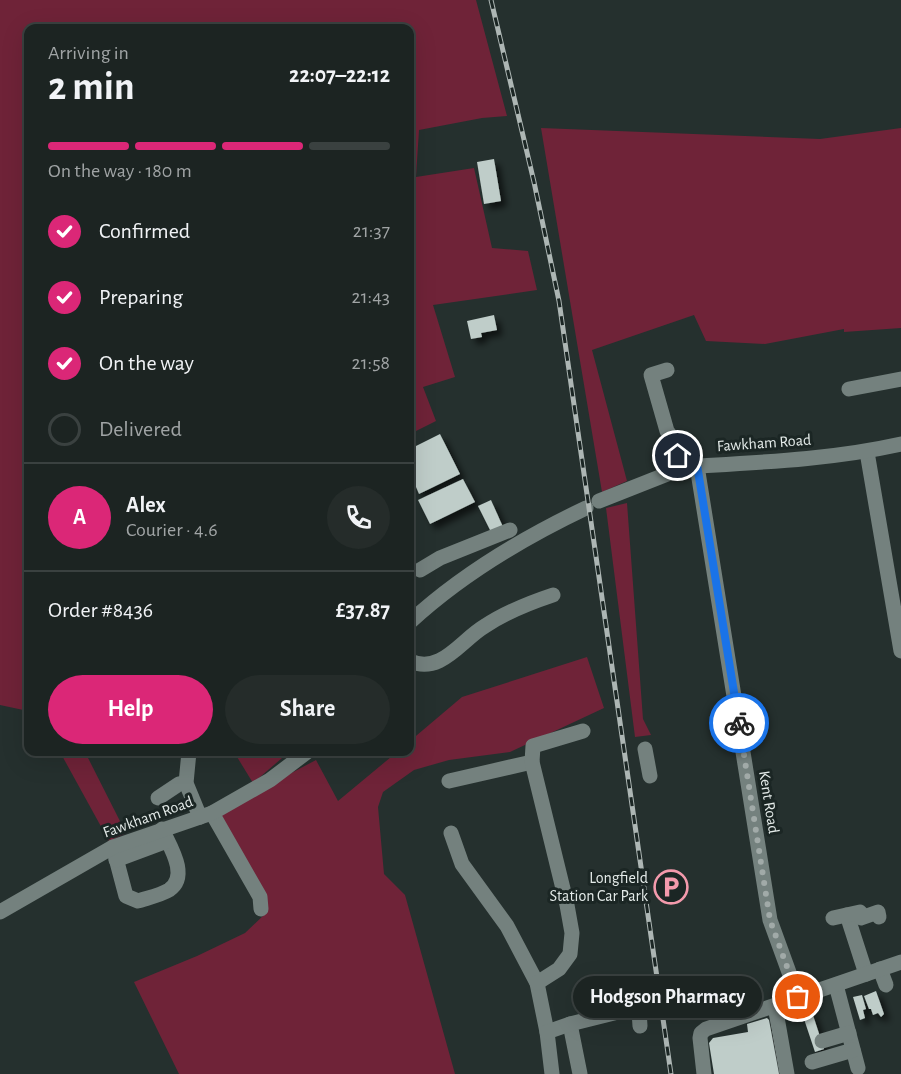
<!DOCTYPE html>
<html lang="en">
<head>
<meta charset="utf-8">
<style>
  :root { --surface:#1c2422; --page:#252c2a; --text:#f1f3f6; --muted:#a0a4a5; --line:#3a4140; --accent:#db2777 }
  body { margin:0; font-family:"Alegreya Sans",sans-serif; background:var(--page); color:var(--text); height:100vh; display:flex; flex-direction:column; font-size:22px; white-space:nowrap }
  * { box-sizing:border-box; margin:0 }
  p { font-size:20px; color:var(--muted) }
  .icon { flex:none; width:33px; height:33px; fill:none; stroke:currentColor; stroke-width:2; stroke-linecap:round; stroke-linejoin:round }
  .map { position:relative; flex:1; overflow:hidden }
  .side { position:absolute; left:24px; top:24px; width:390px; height:732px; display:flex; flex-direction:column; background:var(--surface); border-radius:12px; box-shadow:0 6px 24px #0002,0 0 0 2px var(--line) }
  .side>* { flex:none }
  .pin { position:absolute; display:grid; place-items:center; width:51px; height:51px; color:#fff; margin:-26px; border:3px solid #fff; border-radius:50%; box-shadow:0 2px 6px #0007 }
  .courier { position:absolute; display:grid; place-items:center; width:60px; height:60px; margin:-30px; border:4px solid #1a73e8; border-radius:50%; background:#fff; color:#222; box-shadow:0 2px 8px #0007 }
  .bubble { position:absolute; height:42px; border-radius:21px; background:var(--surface); box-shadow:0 6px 24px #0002,0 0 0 2px var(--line); font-size:20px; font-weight:700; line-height:42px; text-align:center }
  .summary em { font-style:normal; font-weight:700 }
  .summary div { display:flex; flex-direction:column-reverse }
  .summary { display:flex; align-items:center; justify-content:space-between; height:102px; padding:0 24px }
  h1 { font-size:39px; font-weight:700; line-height:45px }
  .bar { display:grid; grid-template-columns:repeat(4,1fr); gap:9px 6px; align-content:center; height:72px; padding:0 24px }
  .bar i { height:8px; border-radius:4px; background:var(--line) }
  .bar .selected { background:var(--accent) }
  .bar p { grid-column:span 4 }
  .line { display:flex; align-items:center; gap:15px; padding:0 24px; border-top:2px solid var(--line) }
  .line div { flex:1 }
  .round { display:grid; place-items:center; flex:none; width:63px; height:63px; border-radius:32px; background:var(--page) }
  ol { padding:0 24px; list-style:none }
  li { display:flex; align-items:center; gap:18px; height:66px }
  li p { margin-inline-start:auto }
  li .icon { padding:6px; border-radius:50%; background:var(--accent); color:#fff; stroke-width:4 }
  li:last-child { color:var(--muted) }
  li i { width:33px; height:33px; border:3px solid var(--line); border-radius:50% }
  .action { display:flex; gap:12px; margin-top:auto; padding:12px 24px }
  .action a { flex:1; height:69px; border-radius:36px; background:var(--accent); color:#fff; font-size:24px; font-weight:700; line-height:69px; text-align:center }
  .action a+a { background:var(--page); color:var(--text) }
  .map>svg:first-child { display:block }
</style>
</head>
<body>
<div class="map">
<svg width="901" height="1074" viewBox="0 0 901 1074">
  <defs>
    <filter id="shadow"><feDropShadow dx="5.5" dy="5.5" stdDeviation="3" flood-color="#0009"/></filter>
  </defs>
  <rect width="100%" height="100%" fill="#25302e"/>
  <g fill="#6f2338">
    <polygon points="0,0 476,0 507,116 482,118 419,130 416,177 474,168 492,248 528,251 537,290 433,305 455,377 423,387 436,421 410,434 410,28 28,28 28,711 0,705"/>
    <polygon points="541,128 820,139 901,128 901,328 844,332 844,329 765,344 706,341 694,315 592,350 627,481 602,492"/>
    <polygon points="627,503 643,719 651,735 635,737 606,508"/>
    <polygon points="587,657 604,708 510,752 449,760 414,770 383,792 378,807 384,874 405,895 455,1074 179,1074 134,982 197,956 245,933 266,913 221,815 242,799 316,760 338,801 397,752 410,752 410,741 462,697"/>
    <polygon points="60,752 85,752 126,833 109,841"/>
    <polygon points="234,752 289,752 253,783"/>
  </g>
  <g fill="#bfcdc9" filter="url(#shadow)">
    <polygon points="494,159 501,201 484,204 477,162"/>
    <polygon points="494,315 497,330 481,333 482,337 471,339 467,321"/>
    <polygon points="440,434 460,474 419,494 410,473 410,449"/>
    <polygon points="463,479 475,502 430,524 418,500"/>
    <polygon points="491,500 503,527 491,532 478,506"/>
    <polygon points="876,991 884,1014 881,1017 878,1013 873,1015 871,1009 869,1009 864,996"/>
    <polygon points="862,995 866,1009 863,1010 865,1018 860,1020 853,997"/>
    <polygon points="812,1012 824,1049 815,1052 803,1016"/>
    <polygon points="767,1018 769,1020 779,1074 714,1074 709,1043 713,1038 748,1032 747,1024"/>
  </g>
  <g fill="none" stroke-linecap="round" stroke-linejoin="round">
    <g stroke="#74817e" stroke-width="15">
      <polyline points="667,370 651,375 667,431 676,443 680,469"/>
      <polyline points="849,389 901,379"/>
      <polyline points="867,452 901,651"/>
      <polyline points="697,466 770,920 798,997"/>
      <path d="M599,501L680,469L697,466C766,462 834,459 901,444"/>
      <polyline points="420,570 440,558 510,530"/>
      <path d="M410,622C461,575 523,538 586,508"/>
      <path d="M410,661C441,675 461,640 485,626C506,612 529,603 553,595"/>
      <polyline points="645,749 650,776"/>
      <polyline points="189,752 186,783 200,817"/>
      <polyline points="449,781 532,762"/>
      <polyline points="158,798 179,784 186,783"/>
      <polyline points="212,813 260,897 261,909"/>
      <polyline points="451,833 462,864 507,926 537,983 547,1032 552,1074"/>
      <path d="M113,847L126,896L138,901C147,898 161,895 169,890C190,876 169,845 162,829"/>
      <polyline points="116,860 167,841"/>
      <polyline points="0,912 113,847 212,813 270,780 307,752"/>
      <polyline points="847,915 866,974"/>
      <polyline points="833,918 860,912 861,918 878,912 879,917"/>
      <polyline points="880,969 886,985"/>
      <polyline points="537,983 559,969 570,954 572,933 567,905 532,762 533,746 583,731"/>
      <polyline points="836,985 858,1068"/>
      <polyline points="638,995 640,1026"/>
      <polyline points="775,1006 787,1074"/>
      <polyline points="570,1024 580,1074"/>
      <polyline points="547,1032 570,1024 638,1007"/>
      <polyline points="822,1041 849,1033"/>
      <polyline points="812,1062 853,1050"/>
      <polyline points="704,1074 700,1038 701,1033 706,1029 901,962"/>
    </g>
    <defs>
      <polyline id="rail" points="491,0 534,182 559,301 671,1074"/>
    </defs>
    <use href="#rail" stroke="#adb6b4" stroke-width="5"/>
    <use href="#rail" stroke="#1b2624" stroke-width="3" stroke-dasharray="9" stroke-linecap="butt"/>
  </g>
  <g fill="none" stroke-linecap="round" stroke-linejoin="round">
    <polyline stroke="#a1aaa8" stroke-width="6" stroke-dasharray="0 10.8" points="739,723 770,920 798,997"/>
    <polyline stroke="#1a73e8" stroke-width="8" points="678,456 680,469 697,465 739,723"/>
  </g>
  <defs>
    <symbol id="parking-ring" viewBox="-11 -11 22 22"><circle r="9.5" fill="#1b2624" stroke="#f39aac" stroke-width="1.5"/><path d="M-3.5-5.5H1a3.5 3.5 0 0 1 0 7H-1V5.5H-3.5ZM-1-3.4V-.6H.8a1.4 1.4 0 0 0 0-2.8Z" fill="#f39aac"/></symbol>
  </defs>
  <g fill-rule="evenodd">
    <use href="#parking-ring" x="652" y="868" width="38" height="38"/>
  </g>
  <g text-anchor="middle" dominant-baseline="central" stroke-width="6" stroke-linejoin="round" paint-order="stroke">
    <g font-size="16" fill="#e4ebe9" stroke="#1b2624">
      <text transform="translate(764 443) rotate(-4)">Fawkham Road</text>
      <text transform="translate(769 802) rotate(81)">Kent Road</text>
      <text transform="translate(148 817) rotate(-20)">Fawkham Road</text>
    </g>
    <g font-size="16" fill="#e4ebe9" stroke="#1b2624" text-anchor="end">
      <text x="648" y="878">Longfield<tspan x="648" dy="18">Station Car Park</tspan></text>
    </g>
  </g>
</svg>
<div class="pin" style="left:798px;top:997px;background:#ea580c"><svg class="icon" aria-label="bag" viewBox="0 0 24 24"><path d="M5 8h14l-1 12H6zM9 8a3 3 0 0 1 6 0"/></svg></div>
<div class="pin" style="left:678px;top:456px;background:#1f2937"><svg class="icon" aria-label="home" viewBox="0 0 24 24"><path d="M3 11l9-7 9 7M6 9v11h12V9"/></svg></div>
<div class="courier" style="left:739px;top:723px"><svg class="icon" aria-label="bike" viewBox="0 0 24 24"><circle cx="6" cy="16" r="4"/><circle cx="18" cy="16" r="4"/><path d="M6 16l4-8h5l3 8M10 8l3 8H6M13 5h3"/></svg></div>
<div class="bubble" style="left:573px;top:976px;width:189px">Hodgson Pharmacy</div>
<section class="side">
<div class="summary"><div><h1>2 min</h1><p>Arriving in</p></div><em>22:07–22:12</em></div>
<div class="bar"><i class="selected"></i><i class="selected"></i><i class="selected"></i><i></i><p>On the way · 180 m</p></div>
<ol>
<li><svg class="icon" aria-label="check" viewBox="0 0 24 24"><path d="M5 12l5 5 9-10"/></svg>Confirmed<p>21:37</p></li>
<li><svg class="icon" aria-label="check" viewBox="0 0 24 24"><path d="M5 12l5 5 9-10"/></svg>Preparing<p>21:43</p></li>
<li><svg class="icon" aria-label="check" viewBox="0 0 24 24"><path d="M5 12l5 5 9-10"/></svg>On the way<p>21:58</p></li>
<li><i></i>Delivered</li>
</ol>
<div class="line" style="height:108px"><b class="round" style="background:var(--accent);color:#fff">A</b><div><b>Alex</b><p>Courier · 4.6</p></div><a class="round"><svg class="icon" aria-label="phone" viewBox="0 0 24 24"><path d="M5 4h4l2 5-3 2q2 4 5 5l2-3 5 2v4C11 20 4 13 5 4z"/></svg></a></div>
<div class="line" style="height:78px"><div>Order #8436</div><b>£37.87</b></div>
<div class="action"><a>Help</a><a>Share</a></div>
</section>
</div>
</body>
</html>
